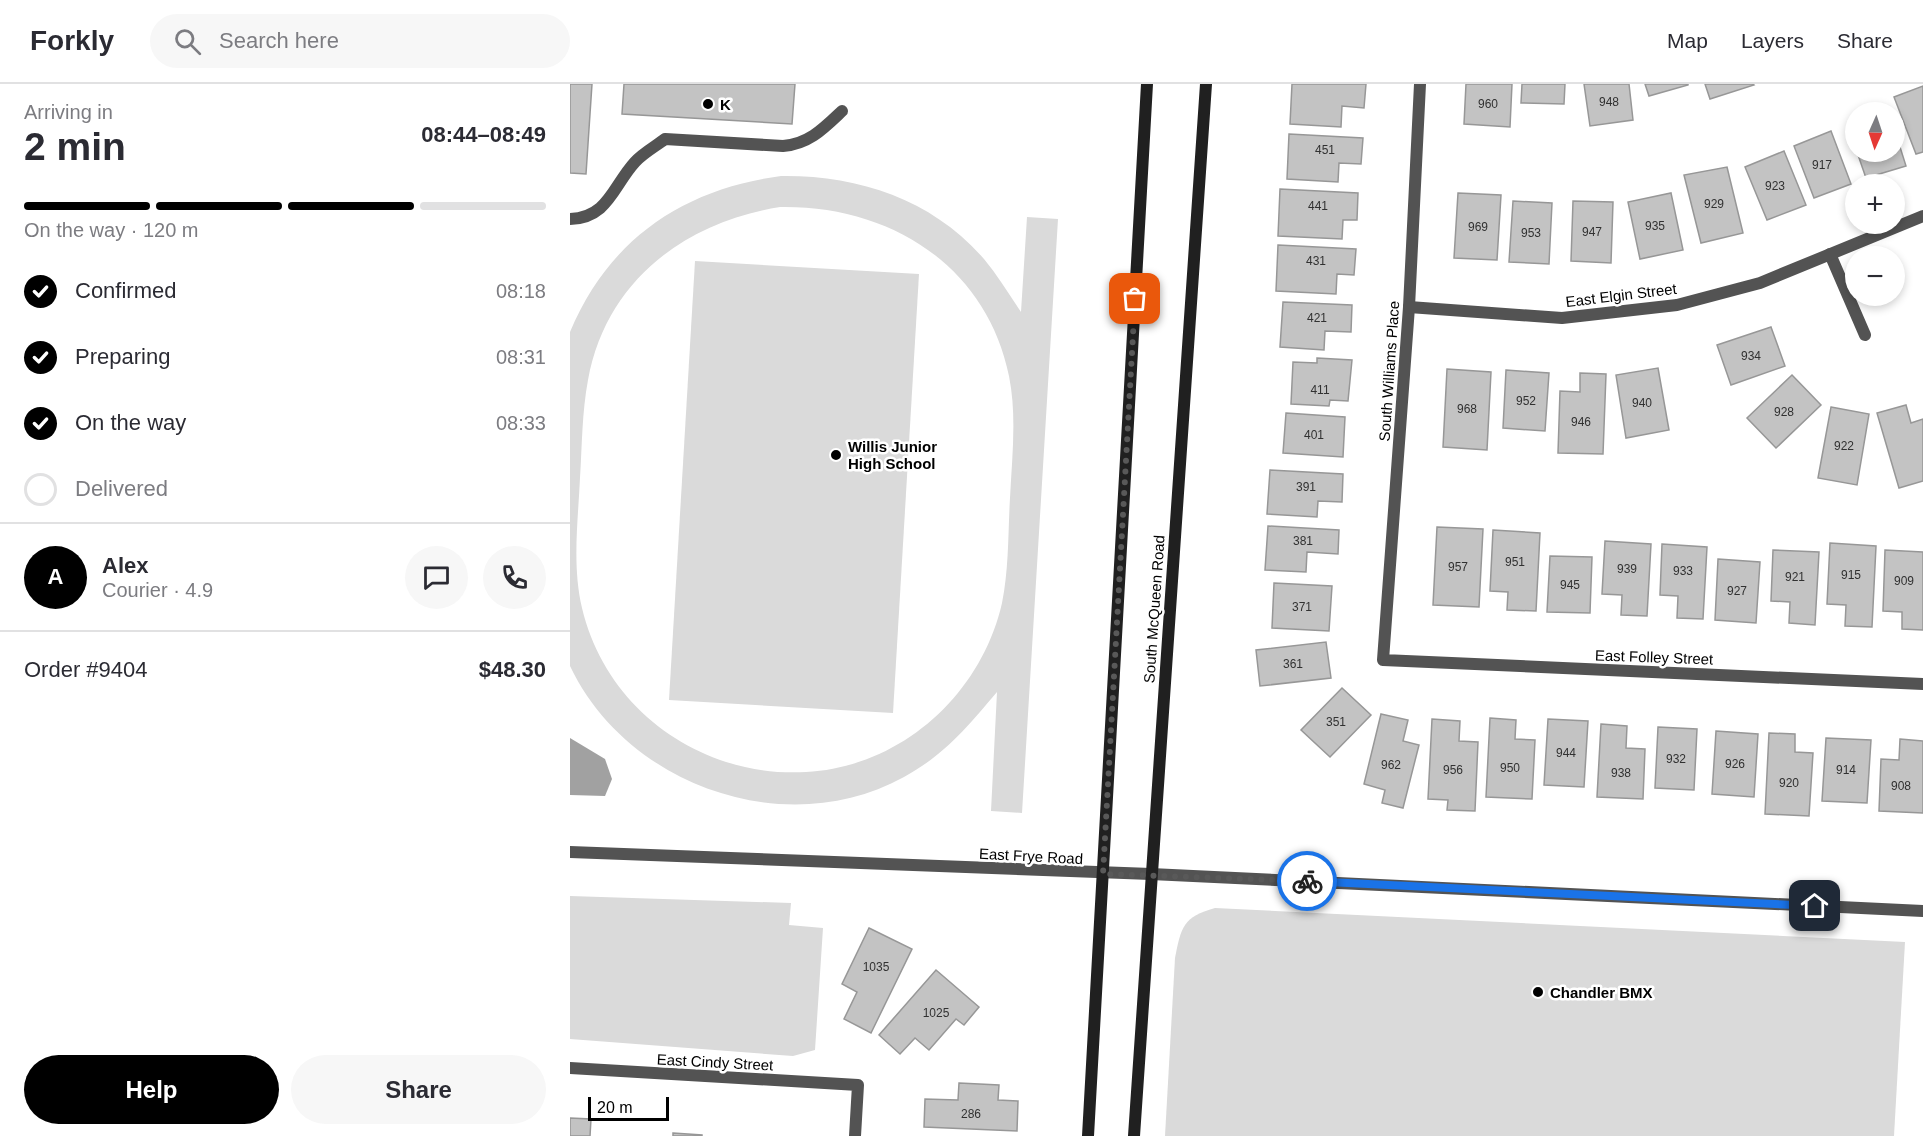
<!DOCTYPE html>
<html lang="en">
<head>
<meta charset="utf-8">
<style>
  :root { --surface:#fff; --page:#f7f7f7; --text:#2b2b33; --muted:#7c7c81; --line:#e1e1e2; --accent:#000 }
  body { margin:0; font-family:Helvetica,sans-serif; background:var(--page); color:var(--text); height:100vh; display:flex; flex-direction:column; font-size:22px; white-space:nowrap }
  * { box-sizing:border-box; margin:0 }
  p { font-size:20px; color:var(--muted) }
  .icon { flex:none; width:33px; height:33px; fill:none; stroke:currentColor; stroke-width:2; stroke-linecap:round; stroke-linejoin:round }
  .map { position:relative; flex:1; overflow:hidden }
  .drawer { display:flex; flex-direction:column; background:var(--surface); width:570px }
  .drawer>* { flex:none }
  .needle { width:39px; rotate:183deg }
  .buttons { position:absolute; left:1275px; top:18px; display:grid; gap:12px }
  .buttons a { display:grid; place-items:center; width:60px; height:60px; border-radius:50%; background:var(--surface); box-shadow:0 3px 9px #0003; font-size:30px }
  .scale { position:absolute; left:18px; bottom:15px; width:81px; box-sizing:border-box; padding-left:6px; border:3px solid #000; border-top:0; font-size:16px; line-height:21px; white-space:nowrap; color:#000; -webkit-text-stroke:4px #fff; paint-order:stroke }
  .pin { position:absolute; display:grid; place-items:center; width:51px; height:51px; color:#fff; margin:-26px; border-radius:12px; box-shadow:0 3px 9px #0006 }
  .courier { position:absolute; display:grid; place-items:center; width:60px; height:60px; margin:-30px; border:4px solid #1a73e8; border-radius:50%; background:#fff; color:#222; box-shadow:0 2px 8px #0007 }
  .headline em { font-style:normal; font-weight:600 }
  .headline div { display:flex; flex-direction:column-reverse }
  .headline { display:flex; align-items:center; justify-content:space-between; height:102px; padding:0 24px }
  h1 { font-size:39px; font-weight:600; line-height:45px }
  .bar { display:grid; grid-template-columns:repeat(4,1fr); gap:9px 6px; align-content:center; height:72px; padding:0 24px }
  .bar i { height:8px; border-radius:4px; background:var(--line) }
  .bar .selected { background:var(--accent) }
  .bar p { grid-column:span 4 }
  .line { display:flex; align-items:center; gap:15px; padding:0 24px; border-top:2px solid var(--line) }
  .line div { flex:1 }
  .round { display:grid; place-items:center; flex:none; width:63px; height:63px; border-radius:32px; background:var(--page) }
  ol { padding:0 24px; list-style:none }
  li { display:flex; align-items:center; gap:18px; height:66px }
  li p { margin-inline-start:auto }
  li .icon { padding:6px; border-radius:50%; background:var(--accent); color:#fff; stroke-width:4 }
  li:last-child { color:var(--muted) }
  li i { width:33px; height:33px; border:3px solid var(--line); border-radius:50% }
  .action { display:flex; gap:12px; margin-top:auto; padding:12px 24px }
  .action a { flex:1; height:69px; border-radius:36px; background:var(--accent); color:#fff; font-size:24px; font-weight:600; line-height:69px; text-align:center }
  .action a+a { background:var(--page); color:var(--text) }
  header { display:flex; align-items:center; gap:36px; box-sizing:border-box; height:84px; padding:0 30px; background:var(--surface); border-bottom:2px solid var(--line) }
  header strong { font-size:28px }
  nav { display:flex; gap:33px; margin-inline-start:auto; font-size:21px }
  .search { width:420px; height:54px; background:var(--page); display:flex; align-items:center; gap:15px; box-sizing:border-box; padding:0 21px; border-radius:33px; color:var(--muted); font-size:22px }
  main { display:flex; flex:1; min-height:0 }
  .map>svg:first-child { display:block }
</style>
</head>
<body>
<header>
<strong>Forkly</strong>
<div class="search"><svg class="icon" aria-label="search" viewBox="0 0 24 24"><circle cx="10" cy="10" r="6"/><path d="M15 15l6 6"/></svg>Search here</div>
<nav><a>Map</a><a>Layers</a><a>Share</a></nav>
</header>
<main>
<section class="drawer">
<div class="headline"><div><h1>2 min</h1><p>Arriving in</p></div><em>08:44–08:49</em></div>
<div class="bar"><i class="selected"></i><i class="selected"></i><i class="selected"></i><i></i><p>On the way · 120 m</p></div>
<ol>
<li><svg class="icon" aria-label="check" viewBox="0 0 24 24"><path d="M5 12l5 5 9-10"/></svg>Confirmed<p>08:18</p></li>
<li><svg class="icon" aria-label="check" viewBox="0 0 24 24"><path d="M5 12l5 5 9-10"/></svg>Preparing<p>08:31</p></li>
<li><svg class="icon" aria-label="check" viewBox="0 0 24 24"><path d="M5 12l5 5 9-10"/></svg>On the way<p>08:33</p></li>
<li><i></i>Delivered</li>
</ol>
<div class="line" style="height:108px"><b class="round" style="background:var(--accent);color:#fff">A</b><div><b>Alex</b><p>Courier · 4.9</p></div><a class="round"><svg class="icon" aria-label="chat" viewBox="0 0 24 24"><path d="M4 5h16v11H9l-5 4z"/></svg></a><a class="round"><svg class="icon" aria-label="phone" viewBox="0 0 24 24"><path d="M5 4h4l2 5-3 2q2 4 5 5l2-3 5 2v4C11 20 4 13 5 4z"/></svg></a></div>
<div class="line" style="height:78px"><div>Order #9404</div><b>$48.30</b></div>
<div class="action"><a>Help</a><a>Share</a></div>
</section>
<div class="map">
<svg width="1353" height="1052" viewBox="0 0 1353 1052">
  <rect width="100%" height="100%" fill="#fff"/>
  <g fill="#dadada" fill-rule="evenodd">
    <path d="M211,92C288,91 362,115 414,175C428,192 439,210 451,228L457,133L488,135L452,729L421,727L427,608C396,644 377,669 334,693C216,758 57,702 0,582V248C39,155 113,105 211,92ZM210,123C318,121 416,180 439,292C447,332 442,373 440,414C438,448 439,485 432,519C411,611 331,683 236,688C132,694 36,626 12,524C2,482 8,437 10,394C12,361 12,328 18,296C36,197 115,138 210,123Z"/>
    <polygon points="125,177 349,190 323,629 99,616"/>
    <polygon points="0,812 221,819 219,841 253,844 245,966 223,972 0,955"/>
    <path d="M645,824L1335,858L1324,1052H595L605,874C611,843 613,833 645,824Z"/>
  </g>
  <polygon fill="#a1a1a1" points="0,654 35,675 42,695 35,712 0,711"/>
  <g fill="#c3c3c3" stroke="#979797" stroke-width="1.5">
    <polygon points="0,0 22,0 16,90 0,89"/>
    <polygon points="54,0 225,0 222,40 52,30"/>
    <polygon points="722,0 796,0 794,24 772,22 771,43 720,40"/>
    <polygon points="896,0 942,0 940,43 894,40"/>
    <polygon points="952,0 995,0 994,20 951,19"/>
    <polygon points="1014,0 1059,0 1063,36 1020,42"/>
    <polygon points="1075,0 1118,0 1118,1 1079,12"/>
    <polygon points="1135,0 1183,0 1184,1 1140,15"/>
    <polygon points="1353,2 1353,68 1346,70 1324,13"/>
    <polygon points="1286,39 1286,63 1278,41"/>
    <polygon points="1324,44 1336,82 1296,94 1287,68 1324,68"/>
    <polygon points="1261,47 1281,100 1244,114 1224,62"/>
    <polygon points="719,50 793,54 791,80 769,79 768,98 717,95"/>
    <polygon points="1214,67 1236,121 1197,136 1175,83"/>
    <polygon points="1157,83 1173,149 1131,159 1114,91"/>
    <polygon points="710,105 788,109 787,136 773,136 772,155 708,152"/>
    <polygon points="888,109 931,111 927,176 884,174"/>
    <polygon points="1101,109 1113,166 1070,175 1058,118"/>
    <polygon points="943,117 982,119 979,180 939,178"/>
    <polygon points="1003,117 1043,118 1041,179 1001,177"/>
    <polygon points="708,161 786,165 784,191 767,190 766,210 706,207"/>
    <polygon points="713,218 782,221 781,248 755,247 754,266 710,263"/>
    <polygon points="1201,243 1215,282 1161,301 1147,261"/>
    <polygon points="747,274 782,276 778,317 760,316 759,322 721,320 723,278 747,279"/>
    <polygon points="1088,284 1099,346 1056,354 1046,291"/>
    <polygon points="877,285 921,288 917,366 873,363"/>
    <polygon points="936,286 979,289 975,347 933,344"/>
    <polygon points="1010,289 1036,290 1033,370 988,369 990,307 1010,308"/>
    <polygon points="1222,291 1251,321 1206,364 1177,334"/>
    <polygon points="1336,321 1341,339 1353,335 1353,397 1329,404 1307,329"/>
    <polygon points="1261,323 1299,330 1287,401 1248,394"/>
    <polygon points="716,329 775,333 773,373 713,369"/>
    <polygon points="700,386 773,390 772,418 748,417 747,433 697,430"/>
    <polygon points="698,442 769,446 768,470 737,468 736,488 695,486"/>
    <polygon points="867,443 913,445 909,523 863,521"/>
    <polygon points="923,446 970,449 966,527 937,526 938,508 920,507"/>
    <polygon points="1035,457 1081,460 1077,532 1051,531 1052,511 1032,510"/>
    <polygon points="1260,459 1306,462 1302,543 1275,542 1276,521 1257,520"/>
    <polygon points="1092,460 1137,463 1133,535 1107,534 1108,512 1090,511"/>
    <polygon points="1203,466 1249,468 1245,541 1219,539 1220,518 1201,517"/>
    <polygon points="1315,466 1353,468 1353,546 1332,545 1332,528 1313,527"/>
    <polygon points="980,472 1022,473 1020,529 977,528"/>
    <polygon points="1148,475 1190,478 1186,539 1145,536"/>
    <polygon points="704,499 762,502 759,547 702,544"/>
    <polygon points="756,558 761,594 690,602 686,566"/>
    <polygon points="772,604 801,631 760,673 731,646"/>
    <polygon points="811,630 838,636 833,657 849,661 833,724 812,719 815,706 794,700"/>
    <polygon points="920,634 946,636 945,655 965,656 962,715 916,713"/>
    <polygon points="862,635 890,637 889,657 908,658 905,727 877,726 878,716 858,715"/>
    <polygon points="978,635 1018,637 1014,703 974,701"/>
    <polygon points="1031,640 1057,642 1056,664 1075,665 1073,715 1027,713"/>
    <polygon points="1088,643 1127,645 1124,706 1085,704"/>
    <polygon points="1146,647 1188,650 1184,713 1142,710"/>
    <polygon points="1199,649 1225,650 1225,668 1243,669 1239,732 1195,730"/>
    <polygon points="1256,654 1301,656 1297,719 1252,717"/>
    <polygon points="1330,655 1353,657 1353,729 1309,727 1311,675 1329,676"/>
    <polygon points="299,844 342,865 301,949 274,935 287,908 272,900"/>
    <polygon points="366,886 409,923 394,941 386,935 359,966 345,954 330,970 309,951"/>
    <polygon points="389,999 429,1001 428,1016 448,1017 447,1047 354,1043 355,1015 388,1016"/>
    <polygon points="0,1034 21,1035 20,1052 0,1052"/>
    <polygon points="103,1049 132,1051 132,1052 103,1052"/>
  </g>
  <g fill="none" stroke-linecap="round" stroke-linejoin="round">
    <path stroke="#535353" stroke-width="12" d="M0,135C38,134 43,102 65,78C73,69 86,62 95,55L213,62C239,60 254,44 272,27"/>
    <g stroke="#535353" stroke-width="12">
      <polyline points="850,0 839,223 813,576 1353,600"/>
      <polyline points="1260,170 1295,251"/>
      <polyline points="839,223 992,234 1107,221 1190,199 1353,132"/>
      <polyline points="0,984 288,1001 285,1052"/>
    </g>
    <polyline stroke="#535353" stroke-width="12" points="0,768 581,790 1353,827"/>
    <g stroke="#202020" stroke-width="12">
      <polyline points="518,1052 577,0"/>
      <polyline points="564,1052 636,0"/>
    </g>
  </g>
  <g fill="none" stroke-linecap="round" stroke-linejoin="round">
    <polyline stroke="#595959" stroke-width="6" stroke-dasharray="0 10.8" points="565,215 533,790 737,797"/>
    <polyline stroke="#1a73e8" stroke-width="8" points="737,797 1245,822"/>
  </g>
  <g fill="#000" stroke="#fff" stroke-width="2">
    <circle cx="138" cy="20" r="6"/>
    <circle cx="266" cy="371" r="6"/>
    <circle cx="968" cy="908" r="6"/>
  </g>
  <g text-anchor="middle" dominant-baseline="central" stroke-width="5" stroke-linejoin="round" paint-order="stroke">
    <g font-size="12" fill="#313131">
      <text x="1039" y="18">948</text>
      <text x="918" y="20">960</text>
      <text x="755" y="66">451</text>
      <text x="1252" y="81">917</text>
      <text x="1205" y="102">923</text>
      <text x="1144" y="120">929</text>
      <text x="748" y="122">441</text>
      <text x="1085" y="142">935</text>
      <text x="908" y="143">969</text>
      <text x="1022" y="148">947</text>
      <text x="961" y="149">953</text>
      <text x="746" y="177">431</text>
      <text x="747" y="234">421</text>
      <text x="1181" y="272">934</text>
      <text x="750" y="306">411</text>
      <text x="956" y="317">952</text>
      <text x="1072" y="319">940</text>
      <text x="897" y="325">968</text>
      <text x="1214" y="328">928</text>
      <text x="1011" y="338">946</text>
      <text x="744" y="351">401</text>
      <text x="1274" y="362">922</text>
      <text x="736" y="403">391</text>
      <text x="733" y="457">381</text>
      <text x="945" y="478">951</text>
      <text x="888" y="483">957</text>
      <text x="1057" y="485">939</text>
      <text x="1113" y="487">933</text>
      <text x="1281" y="491">915</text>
      <text x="1225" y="493">921</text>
      <text x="1334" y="497">909</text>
      <text x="1000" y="501">945</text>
      <text x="1167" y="507">927</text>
      <text x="732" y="523">371</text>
      <text x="723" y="580">361</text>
      <text x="766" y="638">351</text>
      <text x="996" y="669">944</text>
      <text x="1106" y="675">932</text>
      <text x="1165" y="680">926</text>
      <text x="821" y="681">962</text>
      <text x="940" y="684">950</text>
      <text x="883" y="686">956</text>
      <text x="1276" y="686">914</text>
      <text x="1051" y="689">938</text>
      <text x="1219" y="699">920</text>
      <text x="1331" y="702">908</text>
      <text x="306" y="883">1035</text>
      <text x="366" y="929">1025</text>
      <text x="401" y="1030">286</text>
    </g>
    <g font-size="15" font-weight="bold" fill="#000" stroke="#fff" text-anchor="start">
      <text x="150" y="20">K</text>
      <text x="278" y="362">Willis Junior<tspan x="278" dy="17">High School</tspan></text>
      <text x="980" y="908">Chandler BMX</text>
    </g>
    <g font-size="15" fill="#000" stroke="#fff">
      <text transform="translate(1051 211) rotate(-7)">East Elgin Street</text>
      <text transform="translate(819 287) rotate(-86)">South Williams Place</text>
      <text transform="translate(584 525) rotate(-86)">South McQueen Road</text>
      <text transform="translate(1084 573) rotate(2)">East Folley Street</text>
      <text transform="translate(461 772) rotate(3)">East Frye Road</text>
      <text transform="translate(145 978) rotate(3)">East Cindy Street</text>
    </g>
  </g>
</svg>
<div class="buttons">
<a><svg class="needle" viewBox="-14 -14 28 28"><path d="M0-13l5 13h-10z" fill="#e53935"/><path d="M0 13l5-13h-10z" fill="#7c7c81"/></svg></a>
<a>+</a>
<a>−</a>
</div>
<div class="scale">20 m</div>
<div class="pin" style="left:565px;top:215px;background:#ea580c"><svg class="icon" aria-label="bag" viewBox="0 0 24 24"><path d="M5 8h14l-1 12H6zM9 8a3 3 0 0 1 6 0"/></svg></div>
<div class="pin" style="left:1245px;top:822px;background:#1f2937"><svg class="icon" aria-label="home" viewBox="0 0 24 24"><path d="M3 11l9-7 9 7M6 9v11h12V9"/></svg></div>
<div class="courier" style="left:737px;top:797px"><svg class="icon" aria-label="bike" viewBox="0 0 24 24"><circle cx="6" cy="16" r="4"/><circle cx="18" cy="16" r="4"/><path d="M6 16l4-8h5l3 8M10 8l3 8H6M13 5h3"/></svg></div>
</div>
</main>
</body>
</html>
